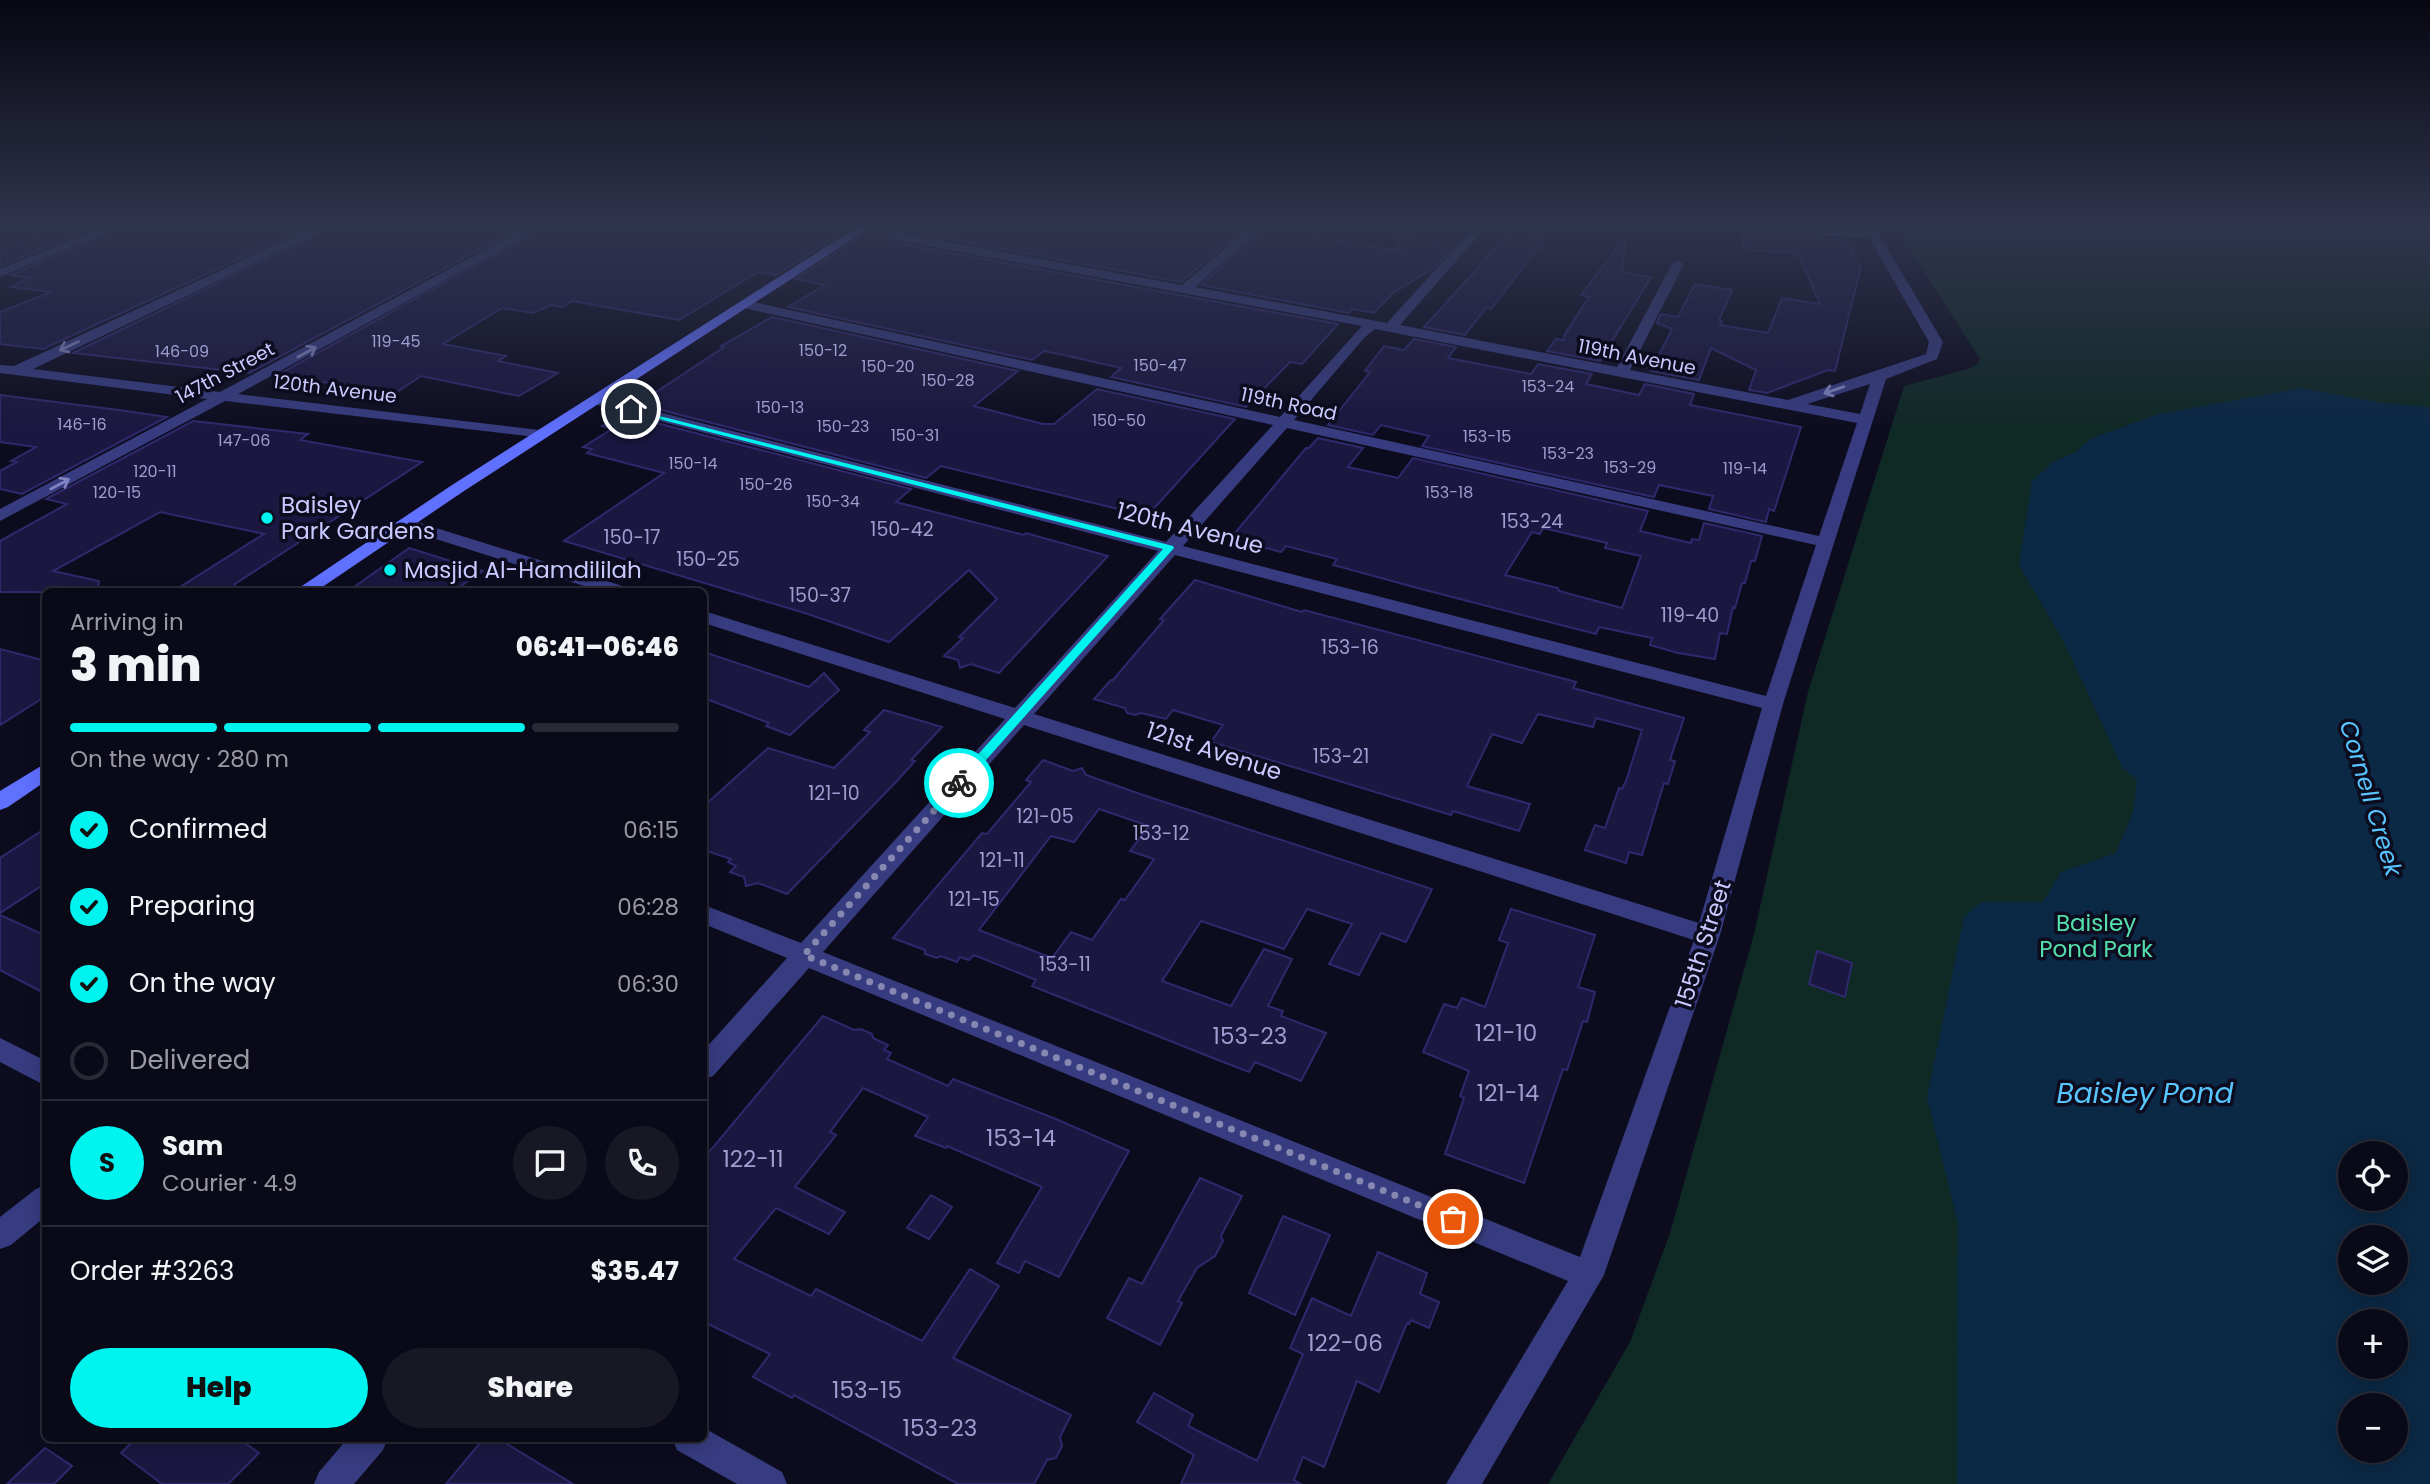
<!DOCTYPE html>
<html lang="en">
<head>
<meta charset="utf-8">
<style>
  :root { --surface:#0a0917; --page:#181724; --text:#f1f3f6; --muted:#999aa1; --line:#2a2a36; --accent:#00f4ef }
  body { margin:0; font-family:Poppins,sans-serif; background:var(--page); color:var(--text); height:100vh; display:flex; flex-direction:column; font-size:26px; white-space:nowrap }
  * { box-sizing:border-box; margin:0 }
  p { font-size:23px; color:var(--muted) }
  .icon { flex:none; width:38px; height:38px; fill:none; stroke:currentColor; stroke-width:2; stroke-linecap:round; stroke-linejoin:round }
  .map { position:relative; flex:1; overflow:hidden }
  .drawer { position:absolute; left:42px; top:588px; width:665px; height:854px; display:flex; flex-direction:column; background:var(--surface); border-radius:10px; box-shadow:0 4px 18px #0003,0 0 0 2px var(--line) }
  .drawer>* { flex:none }
  .fabs { position:absolute; left:2338px; top:1141px; display:grid; gap:14px }
  .fabs a { display:grid; place-items:center; width:70px; height:70px; border-radius:50%; background:var(--surface); box-shadow:0 4px 18px #0003,0 0 0 2px var(--line); font-size:35px }
  .pin { position:absolute; display:grid; place-items:center; width:60px; height:60px; color:#fff; margin:-30px; border:4px solid #fff; border-radius:50%; box-shadow:0 2px 7px #0007 }
  .courier { position:absolute; display:grid; place-items:center; width:70px; height:70px; margin:-35px; border:5px solid #00f4ef; border-radius:50%; background:#fff; color:#222; box-shadow:0 2px 9px #0007 }
  .overview em { font-style:normal; font-weight:800 }
  .overview div { display:flex; flex-direction:column-reverse }
  .overview { display:flex; align-items:center; justify-content:space-between; height:119px; padding:0 28px }
  h1 { font-size:46px; font-weight:800; line-height:52px }
  .bar { display:grid; grid-template-columns:repeat(4,1fr); gap:10px 7px; align-content:center; height:84px; padding:0 28px }
  .bar i { height:9px; border-radius:5px; background:var(--line) }
  .bar .current { background:var(--accent) }
  .bar p { grid-column:span 4 }
  .line { display:flex; align-items:center; gap:18px; padding:0 28px; border-top:2px solid var(--line) }
  .line div { flex:1 }
  .round { display:grid; place-items:center; flex:none; width:74px; height:74px; border-radius:37px; background:var(--page) }
  ol { padding:0 28px; list-style:none }
  li { display:flex; align-items:center; gap:21px; height:77px }
  li p { margin-inline-start:auto }
  li .icon { padding:7px; border-radius:50%; background:var(--accent); color:#111; stroke-width:4 }
  li:last-child { color:var(--muted) }
  li i { width:38px; height:38px; border:4px solid var(--line); border-radius:50% }
  .primary-button { display:flex; gap:14px; margin-top:auto; padding:14px 28px }
  .primary-button a { flex:1; height:80px; border-radius:42px; background:var(--accent); color:#111; font-size:28px; font-weight:800; line-height:80px; text-align:center }
  .primary-button a+a { background:var(--page); color:var(--text) }
  .map>svg:first-child { display:block }
</style>
</head>
<body>
<div class="map">
<svg width="2430" height="1484" viewBox="0 0 2430 1484">
  <rect width="100%" height="100%" fill="#0d0c1f"/>
  <path fill="#0f2925" fill-rule="evenodd" d="M1893,224H2430V1484H1548L1630,1342L1670,1233L1754,934L1808,692L1904,386L1968,369L1976,365L1980,359ZM2350,1153H2396V1199H2350ZM2350,1237H2396V1283H2350ZM2350,1321H2396V1367H2350ZM2350,1405H2396V1451H2350Z"/>
  <path fill="#0b2844" fill-rule="evenodd" d="M2301,388L2383,403L2430,407V1484H1957L1958,1224L1927,1097L1964,917L1981,902H2043L2061,872L2116,853L2133,812L2137,780L2122,767L2064,642L2019,565L2032,481L2053,462L2074,453L2092,438L2159,414ZM2350,1153H2396V1199H2350ZM2350,1237H2396V1283H2350ZM2350,1321H2396V1367H2350ZM2350,1405H2396V1451H2350Z"/>
  <g fill="#1b1740" stroke="#2e296c" stroke-width="2" fill-rule="evenodd">
    <polygon points="60,224 103,224 0,266 0,248"/>
    <polygon points="129,224 315,224 43,349 0,344 0,312 51,292 11,287 30,278 11,275"/>
    <polygon points="339,224 527,224 249,373 73,353"/>
    <polygon points="550,224 857,224 776,275 758,272 679,320 572,301 562,307 551,305 533,313 502,308 443,344 506,356 498,361 558,373 519,396 421,376 397,392 276,376"/>
    <polygon points="884,224 1250,224 1181,282 900,230"/>
    <polygon points="1270,224 1317,224 1309,231 1317,233 1313,236 1400,251 1395,233 1440,240 1436,244 1453,247 1434,268 1393,293 1374,313 1352,309 1349,313 1201,285"/>
    <polygon points="1513,229 1548,235 1491,309 1486,308 1465,335 1424,327"/>
    <polygon points="870,231 896,243 1338,324 1302,364 1290,362 1246,407 1111,377 1121,368 1064,355 1044,351 1032,360 788,307 825,285 795,279"/>
    <polygon points="1741,235 1846,240 1861,267 1835,371 1828,370 1767,393 1749,390 1756,370 1711,348 1699,380 1651,371 1672,329 1657,323 1661,314 1678,317 1695,284 1732,290 1719,320 1722,321 1720,325 1768,333 1782,298 1820,304 1798,253 1745,250"/>
    <polygon points="1626,236 1622,272 1651,277 1600,361 1547,351 1556,339 1564,340 1565,334 1589,297 1581,295"/>
    <polygon points="772,317 1018,371 974,406 1043,424 1054,424 1097,389 1235,419 1147,516 941,466 926,478 638,404 724,347 721,346"/>
    <polygon points="1414,339 1456,347 1448,358 1531,374 1538,364 1592,374 1586,384 1639,395 1645,384 1694,394 1690,405 1801,427 1774,511 1769,509 1766,522 1709,509 1713,496 1659,485 1654,497 1422,446 1429,436 1381,425 1373,435 1328,425 1370,372 1365,371 1384,346 1404,350"/>
    <polygon points="0,395 119,410 167,417 22,494 0,489 0,471 17,462 11,461 36,447 0,442"/>
    <polygon points="622,414 911,489 896,502 1024,535 1026,533 1108,556 999,673 971,664 960,668 958,660 944,656 963,638 959,637 997,599 969,570 889,642 808,614 564,541 664,473 587,453 592,449 583,447 612,429 602,426"/>
    <polygon points="193,421 308,434 300,440 422,462 235,584 234,592 172,592 264,534 160,512 53,571 99,581 97,592 0,592 0,541 67,504 46,499"/>
    <path d="M1318,438L1363,448L1348,467L1398,478L1413,458L1648,511L1640,531L1691,543L1692,539L1699,540L1704,523L1762,536L1755,561H1751L1745,583H1742L1735,608L1733,607L1727,634L1720,633L1715,659L1678,653L1650,645L1652,638L1599,627L1596,634L1425,590L1333,565L1337,559L1286,546L1281,552L1267,548L1257,550L1255,545L1230,539L1306,448H1309ZM1543,528L1607,543L1605,548L1641,556L1622,608L1559,591L1558,588L1505,575L1532,532L1540,534Z"/>
    <polygon points="409,548 483,571 452,592 347,592"/>
    <polygon points="1195,580 1302,612 1304,610 1576,682 1573,688 1684,718 1670,760 1675,761 1668,784 1664,783 1642,855 1629,852 1626,863 1585,850 1595,825 1605,828 1619,788 1622,789 1626,781 1642,730 1596,718 1593,727 1538,714 1522,743 1492,734 1467,786 1530,804 1519,831 1453,811 1451,815 1211,742 1223,725 1173,710 1166,719 1141,713 1135,715 1127,713 1125,708 1094,699 1111,680 1113,680 1164,620 1160,619"/>
    <polygon points="0,649 46,661 46,696 0,725"/>
    <polygon points="704,652 809,687 824,673 839,690 790,735 766,726 769,723 704,698"/>
    <polygon points="884,710 942,727 911,760 915,761 896,782 787,894 758,883 746,886 744,877 730,872 736,866 728,862 731,859 704,850 704,806 768,748 834,768 870,732 864,730"/>
    <path d="M1043,760L1073,771L1082,768L1086,775L1143,795L1432,889L1406,942L1381,933L1359,975L1329,964L1352,924L1307,909L1284,949L1201,921L1162,981L1231,1006L1264,949L1292,959L1268,1006L1283,1011L1281,1016L1326,1033L1301,1081L1255,1062L1249,1072L1213,1058L1032,986L1036,980L974,955L969,960L960,957L957,962L941,956L937,958L925,954V950L893,938L982,833L987,834L1031,782L1026,780ZM1099,809L1149,826L1130,851L1154,859L1125,900L1121,899L1092,940L1071,932L1052,958L979,930L1051,836L1074,842Z"/>
    <polygon points="46,828 46,883 0,913 0,858"/>
    <polygon points="1511,909 1595,935 1578,987 1595,992 1587,1022 1583,1021 1567,1070 1563,1069 1524,1183 1445,1154 1464,1098 1460,1096 1469,1071 1423,1052 1444,1004 1457,1008 1462,998 1485,1007 1508,943 1499,940"/>
    <polygon points="0,915 46,936 46,994 0,970"/>
    <polygon points="1817,951 1852,963 1845,997 1809,984"/>
    <polygon points="823,1016 854,1030 861,1029 872,1034 873,1038 888,1045 884,1050 891,1053 887,1059 948,1086 953,1079 1056,1119 1129,1151 1059,1277 1025,1261 1019,1273 997,1263 1042,1187 947,1146 946,1148 915,1136 928,1117 863,1088 830,1132 836,1135 795,1187 845,1212 829,1234 776,1208 734,1259 811,1296 816,1289 922,1341 970,1269 999,1286 953,1358 1071,1415 1060,1437 1062,1446 1056,1458 1047,1460 1034,1484 958,1484 794,1395 792,1398 753,1377 770,1354 704,1322 704,1158"/>
    <polygon points="1200,1178 1242,1196 1221,1236 1223,1241 1215,1256 1197,1268 1178,1301 1182,1303 1160,1345 1107,1318 1129,1278 1142,1284"/>
    <polygon points="931,1195 952,1207 929,1239 907,1228"/>
    <polygon points="1283,1216 1330,1235 1295,1315 1249,1293"/>
    <polygon points="1378,1252 1427,1273 1420,1294 1439,1302 1429,1328 1411,1320 1409,1324 1407,1323 1379,1392 1357,1381 1324,1467 1303,1457 1294,1480 1301,1484 1181,1484 1194,1455 1137,1422 1154,1393 1193,1415 1188,1426 1257,1461 1303,1354 1290,1348 1312,1298 1351,1316"/>
    <polygon points="136,1438 238,1438 259,1453 228,1484 162,1484 121,1453"/>
    <polygon points="484,1438 497,1438 573,1484 446,1484"/>
    <polygon points="45,1448 72,1466 54,1484 7,1484"/>
  </g>
  <g fill="none" stroke-linecap="round" stroke-linejoin="round">
    <g fill="#363c7f" fill-rule="evenodd">
      <polygon points="110,224 127,224 0,277 0,269"/>
      <polygon points="321,224 337,224 33,369 220,392 533,224 548,224 238,394 539,430 544,432 547,435 544,438 225,401 0,521 0,509 207,399 0,373 0,365 14,366"/>
      <path d="M861,224H877L899,233L1182,285L1254,224H1267L1195,287L1387,323L1477,224H1489L1400,325L1617,367L1672,264L1678,260L1684,264L1630,370L1788,400L1926,354L1929,342L1869,238L1656,228L1650,224H1728L1865,231L1861,224H1873L1943,342L1937,359L1886,379L1783,704L1720,935L1604,1275L1482,1484H1446L1568,1281L809,968L713,1076L704,1079V1050L787,958L704,924V905L801,943L1005,719L704,623V611L1015,708L1158,551L590,403L588,400L590,397H600L1166,542L1273,425L744,308L737,304L744,300L1280,417L1362,326L896,240ZM1375,329L1857,423L1819,536L1294,420L1364,338ZM1870,384L1860,414L1807,404ZM1287,428L1816,545L1766,696L1183,546ZM1175,555L1762,708L1699,923L1034,714ZM1024,725L1694,940L1580,1257L823,952Z"/>
      <polygon points="404,518 629,588 632,592 603,592 398,527 395,523"/>
      <polygon points="0,1038 46,1061 46,1086 0,1062"/>
      <polygon points="46,1185 46,1216 11,1245 0,1249 0,1217 36,1189"/>
      <polygon points="704,1428 782,1472 787,1484 737,1484 677,1450 672,1438 704,1438"/>
      <polygon points="348,1438 388,1438 383,1450 354,1484 314,1484 319,1472"/>
    </g>
    <g fill="#6070ff" fill-rule="evenodd">
      <polygon points="862,224 876,224 464,491 315,592 293,592 452,485"/>
      <polygon points="46,763 46,781 8,807 0,810 0,791"/>
    </g>
  </g>
  <defs><path id="oneway-shaft" d="M-6 0H5M1.5-3L5.5 0L1.5 3" fill="none" stroke-width="1.6" stroke-linecap="round" stroke-linejoin="round" transform="scale(1.75)"/></defs>
  <g stroke="#8083bf">
    <use href="#oneway-shaft" transform="translate(69 346) rotate(155)"/>
    <use href="#oneway-shaft" transform="translate(307 352) rotate(-29)"/>
    <use href="#oneway-shaft" transform="translate(1834 390) rotate(161)"/>
    <use href="#oneway-shaft" transform="translate(60 484) rotate(-28)"/>
  </g>
  <linearGradient id="sky" x2="0" y2="1"><stop stop-color="#070711"/><stop offset="0.52" stop-color="#2f344d"/><stop offset="1" stop-color="#2f344d" stop-opacity="0"/></linearGradient>
  <rect width="2430" height="432" fill="url(#sky)"/>
  <polygon fill="#00f4ef" points="628,408 1173,546 1174,548 963,786 955,786 955,780 1163,549 628,411"/>
  <g fill="none" stroke-linecap="round" stroke-linejoin="round">
    <polyline stroke="#8788b1" stroke-width="7" stroke-dasharray="0 12.6" points="959,783 804,955 1453,1219"/>
  </g>
  <g fill="#00f4ef" stroke="#0d0c1f" stroke-width="2.5">
    <circle cx="267" cy="518" r="7"/>
    <circle cx="390" cy="570" r="7"/>
  </g>
  <g text-anchor="middle" dominant-baseline="central" stroke-width="7" stroke-linejoin="round" paint-order="stroke">
    <g font-size="16" fill="#9e9dcf">
      <text x="396" y="341">119-45</text>
      <text x="823" y="350">150-12</text>
      <text x="182" y="351">146-09</text>
      <text x="1160" y="365">150-47</text>
      <text x="888" y="366">150-20</text>
      <text x="948" y="380">150-28</text>
      <text x="1548" y="386">153-24</text>
      <text x="780" y="407">150-13</text>
      <text x="1119" y="420">150-50</text>
      <text x="82" y="424">146-16</text>
      <text x="843" y="426">150-23</text>
      <text x="915" y="435">150-31</text>
      <text x="1487" y="436">153-15</text>
      <text x="244" y="440">147-06</text>
      <text x="1568" y="453">153-23</text>
      <text x="693" y="463">150-14</text>
      <text x="1630" y="467">153-29</text>
      <text x="1745" y="468">119-14</text>
      <text x="155" y="471">120-11</text>
      <text x="766" y="484">150-26</text>
      <text x="117" y="492">120-15</text>
      <text x="1449" y="492">153-18</text>
      <text x="833" y="501">150-34</text>
    </g>
    <g font-size="19" fill="#c9caff" stroke="#0d0c1f">
      <text transform="translate(1637 357) rotate(11)">119th Avenue</text>
      <text transform="translate(225 373) rotate(-28)">147th Street</text>
      <text transform="translate(335 389) rotate(7)">120th Avenue</text>
      <text transform="translate(1289 404) rotate(12)">119th Road</text>
    </g>
    <g font-size="19" fill="#9e9dcf">
      <text x="1532" y="521">153-24</text>
      <text x="902" y="529">150-42</text>
      <text x="632" y="537">150-17</text>
      <text x="708" y="559">150-25</text>
      <text x="820" y="595">150-37</text>
      <text x="1690" y="615">119-40</text>
      <text x="1350" y="647">153-16</text>
      <text x="1341" y="756">153-21</text>
      <text x="834" y="793">121-10</text>
      <text x="1045" y="816">121-05</text>
      <text x="1161" y="833">153-12</text>
      <text x="1002" y="860">121-11</text>
      <text x="974" y="899">121-15</text>
      <text x="1065" y="964">153-11</text>
    </g>
    <g font-size="23" fill="#c9caff" stroke="#0d0c1f" text-anchor="start">
      <text x="281" y="505">Baisley<tspan x="281" dy="26">Park Gardens</tspan></text>
      <text x="404" y="570">Masjid Al-Hamdililah</text>
    </g>
    <g font-size="23" fill="#c9caff" stroke="#0d0c1f">
      <text transform="translate(1190 528) rotate(14)">120th Avenue</text>
      <text transform="translate(1214 751) rotate(18)">121st Avenue</text>
      <text transform="translate(1703 944) rotate(-72)">155th Street</text>
    </g>
    <g font-size="23" fill="#54e0ac" stroke="#0d0c1f">
      <text x="2096" y="923">Baisley<tspan x="2096" dy="26">Pond Park</tspan></text>
    </g>
    <g font-size="23" fill="#9e9dcf">
      <text x="1506" y="1033">121-10</text>
      <text x="1250" y="1036">153-23</text>
      <text x="1508" y="1093">121-14</text>
      <text x="1021" y="1138">153-14</text>
      <text x="753" y="1159">122-11</text>
      <text x="1345" y="1343">122-06</text>
      <text x="867" y="1390">153-15</text>
      <text x="940" y="1428">153-23</text>
    </g>
    <g font-size="24" font-style="italic" fill="#57c6ff" stroke="#0d0c1f">
      <text transform="translate(2371 798) rotate(73)">Cornell Creek</text>
    </g>
    <g font-size="28" font-style="italic" fill="#57c6ff" stroke="#0d0c1f">
      <text x="2145" y="1093">Baisley Pond</text>
    </g>
  </g>
</svg>
<div class="fabs">
<a><svg class="icon" aria-label="locate" viewBox="0 0 24 24"><circle cx="12" cy="12" r="6"/><path d="M12 2v4M12 18v4M2 12h4M18 12h4"/></svg></a>
<a><svg class="icon" aria-label="layers" viewBox="0 0 24 24"><path d="M12 4l9 5-9 5-9-5zM3 14l9 5 9-5"/></svg></a>
<a>+</a>
<a>−</a>
</div>
<div class="pin" style="left:1453px;top:1219px;background:#ea580c"><svg class="icon" aria-label="bag" viewBox="0 0 24 24"><path d="M5 8h14l-1 12H6zM9 8a3 3 0 0 1 6 0"/></svg></div>
<div class="pin" style="left:631px;top:409px;background:#1f2937"><svg class="icon" aria-label="home" viewBox="0 0 24 24"><path d="M3 11l9-7 9 7M6 9v11h12V9"/></svg></div>
<div class="courier" style="left:959px;top:783px"><svg class="icon" aria-label="bike" viewBox="0 0 24 24"><circle cx="6" cy="16" r="4"/><circle cx="18" cy="16" r="4"/><path d="M6 16l4-8h5l3 8M10 8l3 8H6M13 5h3"/></svg></div>
<section class="drawer">
<div class="overview"><div><h1>3 min</h1><p>Arriving in</p></div><em>06:41–06:46</em></div>
<div class="bar"><i class="current"></i><i class="current"></i><i class="current"></i><i></i><p>On the way · 280 m</p></div>
<ol>
<li><svg class="icon" aria-label="check" viewBox="0 0 24 24"><path d="M5 12l5 5 9-10"/></svg>Confirmed<p>06:15</p></li>
<li><svg class="icon" aria-label="check" viewBox="0 0 24 24"><path d="M5 12l5 5 9-10"/></svg>Preparing<p>06:28</p></li>
<li><svg class="icon" aria-label="check" viewBox="0 0 24 24"><path d="M5 12l5 5 9-10"/></svg>On the way<p>06:30</p></li>
<li><i></i>Delivered</li>
</ol>
<div class="line" style="height:126px"><b class="round" style="background:var(--accent);color:#111">S</b><div><b>Sam</b><p>Courier · 4.9</p></div><a class="round"><svg class="icon" aria-label="chat" viewBox="0 0 24 24"><path d="M4 5h16v11H9l-5 4z"/></svg></a><a class="round"><svg class="icon" aria-label="phone" viewBox="0 0 24 24"><path d="M5 4h4l2 5-3 2q2 4 5 5l2-3 5 2v4C11 20 4 13 5 4z"/></svg></a></div>
<div class="line" style="height:91px"><div>Order #3263</div><b>$35.47</b></div>
<div class="primary-button"><a>Help</a><a>Share</a></div>
</section>
</div>
</body>
</html>
